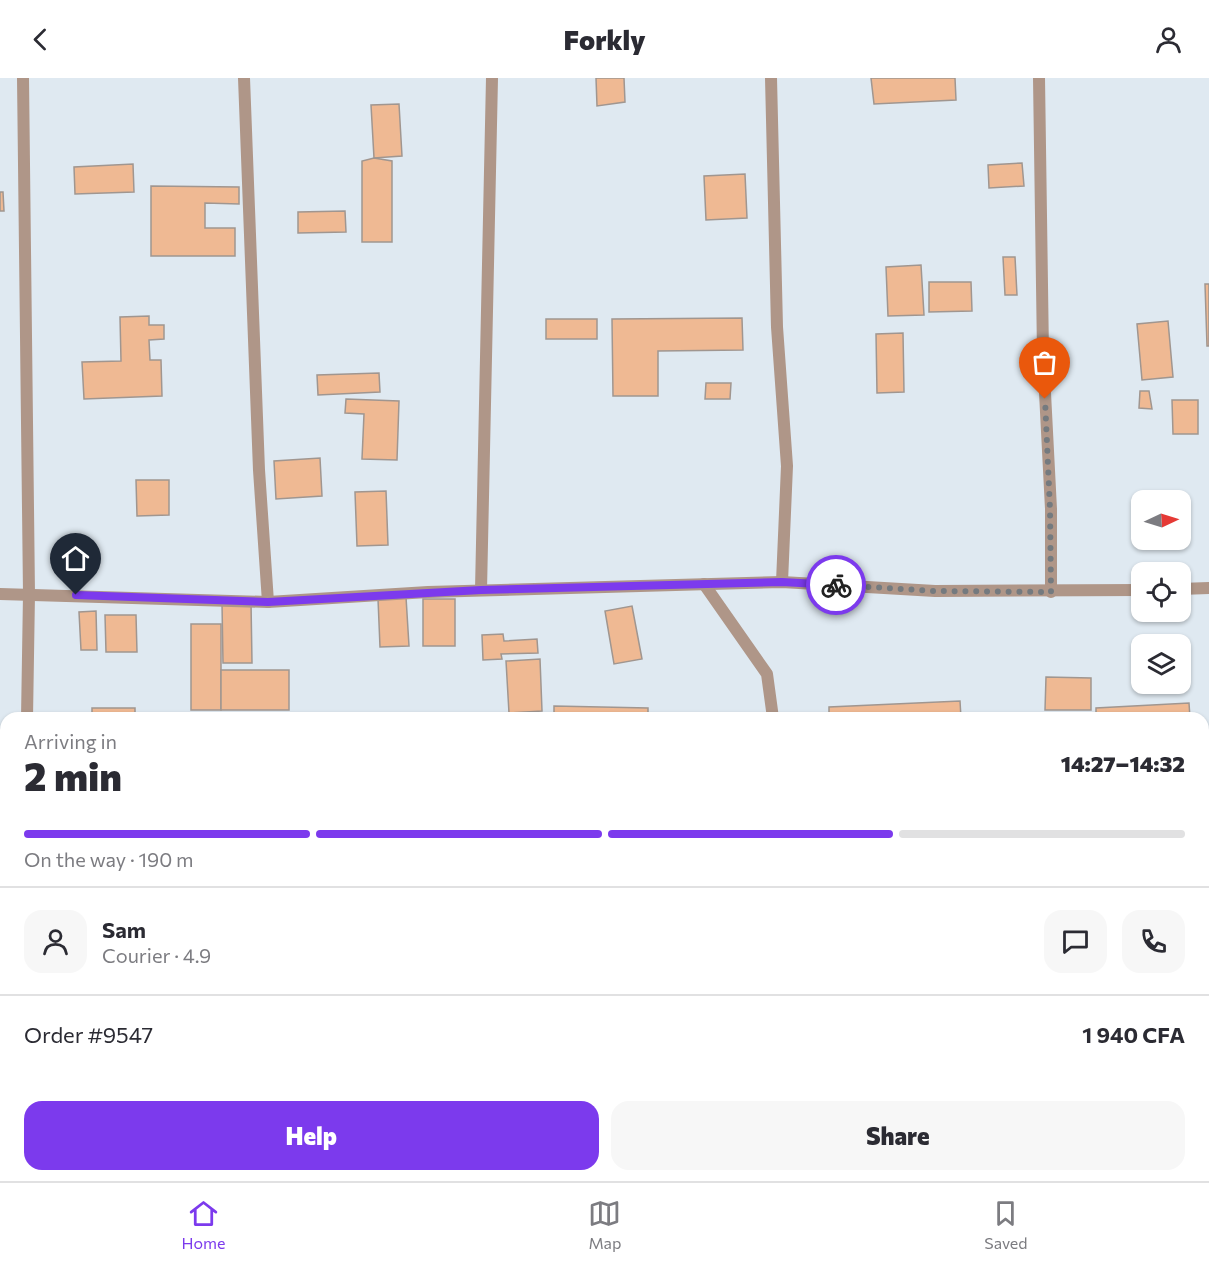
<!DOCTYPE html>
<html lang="en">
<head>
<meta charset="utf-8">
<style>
  :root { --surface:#fff; --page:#f7f7f7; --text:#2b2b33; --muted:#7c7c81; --line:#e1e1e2; --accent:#7c3aed }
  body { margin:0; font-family:Commissioner,sans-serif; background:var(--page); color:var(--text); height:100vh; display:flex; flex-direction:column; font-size:22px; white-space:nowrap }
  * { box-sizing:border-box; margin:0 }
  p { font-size:20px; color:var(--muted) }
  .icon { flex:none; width:33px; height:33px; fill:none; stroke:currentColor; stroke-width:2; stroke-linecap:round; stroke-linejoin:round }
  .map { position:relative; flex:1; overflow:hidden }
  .side { position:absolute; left:0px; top:634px; width:1209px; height:470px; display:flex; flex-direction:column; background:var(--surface); border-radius:18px 18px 0 0; box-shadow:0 2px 4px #0004 }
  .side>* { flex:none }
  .needle { width:39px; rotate:86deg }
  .buttons { position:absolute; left:1131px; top:412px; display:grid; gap:12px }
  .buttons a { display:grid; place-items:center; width:60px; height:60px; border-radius:12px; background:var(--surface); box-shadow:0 2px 4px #0004; font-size:30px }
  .pin { position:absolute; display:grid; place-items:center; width:51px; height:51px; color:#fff; margin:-62px -26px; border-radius:50% 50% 50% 0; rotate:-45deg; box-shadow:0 0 6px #0007 }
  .pin .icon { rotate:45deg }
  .courier { position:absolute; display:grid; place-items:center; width:60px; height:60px; margin:-30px; border:4px solid #7c3aed; border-radius:50%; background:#fff; color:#222; box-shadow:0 2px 8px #0007 }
  .headline em { font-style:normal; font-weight:800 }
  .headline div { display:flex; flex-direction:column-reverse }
  .headline { display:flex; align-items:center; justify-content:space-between; height:102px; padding:0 24px }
  h1 { font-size:39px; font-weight:800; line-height:45px }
  .bar { display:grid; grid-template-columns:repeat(4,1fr); gap:9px 6px; align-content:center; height:72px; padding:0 24px }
  .bar i { height:8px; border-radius:4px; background:var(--line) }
  .bar .active { background:var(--accent) }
  .bar p { grid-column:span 4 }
  .line { display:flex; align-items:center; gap:15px; padding:0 24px; border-top:2px solid var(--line) }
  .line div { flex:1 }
  .round { display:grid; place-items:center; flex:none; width:63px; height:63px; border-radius:18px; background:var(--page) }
  .button { display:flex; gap:12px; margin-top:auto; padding:12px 24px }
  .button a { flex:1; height:69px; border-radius:18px; background:var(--accent); color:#fff; font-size:24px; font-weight:800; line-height:69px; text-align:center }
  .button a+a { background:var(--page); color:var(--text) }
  header { display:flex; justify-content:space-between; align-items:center; height:78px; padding:0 24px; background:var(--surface); font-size:27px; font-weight:800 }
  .dock { display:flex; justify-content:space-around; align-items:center; height:84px; border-top:2px solid var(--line); background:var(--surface); font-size:16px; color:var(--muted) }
  .dock a { display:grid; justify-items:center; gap:3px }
  .dock .active { color:var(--accent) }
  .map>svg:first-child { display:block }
</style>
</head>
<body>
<header><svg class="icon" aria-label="back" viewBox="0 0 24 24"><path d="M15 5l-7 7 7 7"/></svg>Forkly<svg class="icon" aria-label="person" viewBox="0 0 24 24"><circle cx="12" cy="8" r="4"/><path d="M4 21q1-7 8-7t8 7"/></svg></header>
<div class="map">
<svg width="1209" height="1103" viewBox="0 0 1209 1103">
  <rect width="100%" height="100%" fill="#dfe9f1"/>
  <g fill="#efb993" stroke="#a09690" stroke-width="1.5">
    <polygon points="596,0 624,0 625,24 597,28"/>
    <polygon points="871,0 955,0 956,22 874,26"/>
    <polygon points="399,26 402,78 374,80 371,27"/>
    <polygon points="374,80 392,83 392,164 362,164 362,83"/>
    <polygon points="1022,85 1024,108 989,110 988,87"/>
    <polygon points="133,86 134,114 75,116 74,89"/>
    <polygon points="745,96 747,140 706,142 704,98"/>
    <polygon points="151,108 239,109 239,126 205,125 205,150 235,150 235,178 151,178"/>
    <polygon points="0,114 3,114 4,133 0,133"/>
    <polygon points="345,133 346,154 298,155 298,134"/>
    <polygon points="1003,179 1015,179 1017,217 1005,217"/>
    <polygon points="921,187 924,237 888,238 886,189"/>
    <polygon points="929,204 971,204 972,233 929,234"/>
    <polygon points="1205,206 1209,206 1209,268 1207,268"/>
    <polygon points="149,238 149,247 164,247 164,261 149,262 150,282 161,282 162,318 84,321 82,284 121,283 120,239"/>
    <polygon points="742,240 743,272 658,273 658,318 613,318 612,241"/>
    <rect x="546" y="241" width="51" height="20"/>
    <polygon points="1168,243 1173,299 1142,302 1137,246"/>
    <polygon points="903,255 904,314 877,315 876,256"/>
    <polygon points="379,295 380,314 318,317 317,297"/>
    <polygon points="706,305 731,305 730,321 705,321"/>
    <polygon points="1140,313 1149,313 1152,331 1139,330"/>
    <polygon points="346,321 399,323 397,382 362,381 364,336 345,335"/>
    <polygon points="1172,322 1198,322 1198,356 1173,356"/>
    <polygon points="320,380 322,418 276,421 274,383"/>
    <polygon points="136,402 169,402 169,437 137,438"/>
    <polygon points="386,413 388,467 357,468 355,414"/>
    <polygon points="406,519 409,568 380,569 378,521"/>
    <rect x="423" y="521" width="32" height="47"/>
    <polygon points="251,524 252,585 223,585 222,525"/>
    <polygon points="632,528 642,581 614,586 605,533"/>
    <polygon points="96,533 97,572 81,572 79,534"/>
    <polygon points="105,537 136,537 137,574 106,574"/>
    <rect x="191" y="546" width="30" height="86"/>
    <polygon points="503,556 504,563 537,561 538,575 501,576 502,581 483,582 482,557"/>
    <polygon points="540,581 542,633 509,635 506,583"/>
    <rect x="221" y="592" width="68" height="40"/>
    <polygon points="1046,599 1091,600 1091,632 1045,632"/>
    <polygon points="960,623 961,640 829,640 829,629"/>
    <polygon points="1189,625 1190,640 1096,640 1096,630"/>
    <polygon points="554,628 648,630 648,640 554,640"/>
    <rect x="92" y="630" width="43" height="10"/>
    <rect x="0" y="892" width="6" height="28"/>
  </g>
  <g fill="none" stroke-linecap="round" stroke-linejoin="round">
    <g stroke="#af9688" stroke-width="12">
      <polyline points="23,0 29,516 27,640"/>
      <polyline points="244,0 259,392 268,524"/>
      <polyline points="771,0 777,249 787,388 782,504"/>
      <polyline points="1039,0 1043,276 1051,431 1051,514"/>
      <polyline points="704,506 767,596 773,640"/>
      <polyline points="1180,511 1209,510"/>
      <polyline points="481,512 492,0"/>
      <polyline points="0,516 268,524 428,514 782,504 935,513 1142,512"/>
      <polyline points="0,797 6,797"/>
      <polyline points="1203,806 1209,806"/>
      <polyline points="584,1098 585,1103"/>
      <polyline points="23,1103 23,1098"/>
      <polyline points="320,1103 320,1098"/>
      <polyline points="346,1103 519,1098"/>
      <polyline points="1144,1103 1144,1098"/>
    </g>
  </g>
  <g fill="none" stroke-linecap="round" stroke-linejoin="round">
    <polyline stroke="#747a7f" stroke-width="6" stroke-dasharray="0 10.8" points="836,507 935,513 1051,514 1050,431 1045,321"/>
    <polyline stroke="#7c3aed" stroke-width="8" points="76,517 268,524 481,512 782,504 836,507"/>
  </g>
</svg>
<div class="buttons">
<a><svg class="needle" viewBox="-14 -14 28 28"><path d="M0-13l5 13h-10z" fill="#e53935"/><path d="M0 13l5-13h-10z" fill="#7c7c81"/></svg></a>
<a><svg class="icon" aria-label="locate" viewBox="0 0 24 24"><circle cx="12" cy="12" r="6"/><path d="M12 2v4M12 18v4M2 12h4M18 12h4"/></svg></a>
<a><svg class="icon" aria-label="layers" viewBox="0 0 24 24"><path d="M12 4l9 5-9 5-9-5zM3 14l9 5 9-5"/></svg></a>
</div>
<div class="pin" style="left:1045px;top:321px;background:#ea580c"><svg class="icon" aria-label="bag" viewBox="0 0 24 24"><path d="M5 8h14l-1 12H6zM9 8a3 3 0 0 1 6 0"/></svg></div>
<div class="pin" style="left:76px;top:517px;background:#1f2937"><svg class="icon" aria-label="home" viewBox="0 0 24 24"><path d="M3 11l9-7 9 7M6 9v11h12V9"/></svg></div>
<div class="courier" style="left:836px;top:507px"><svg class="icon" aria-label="bike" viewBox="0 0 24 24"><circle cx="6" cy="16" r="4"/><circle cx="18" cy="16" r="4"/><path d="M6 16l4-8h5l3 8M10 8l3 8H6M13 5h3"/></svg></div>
<section class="side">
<div class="headline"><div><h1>2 min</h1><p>Arriving in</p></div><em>14:27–14:32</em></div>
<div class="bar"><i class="active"></i><i class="active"></i><i class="active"></i><i></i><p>On the way · 190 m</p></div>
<div class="line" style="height:108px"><a class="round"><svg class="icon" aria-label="person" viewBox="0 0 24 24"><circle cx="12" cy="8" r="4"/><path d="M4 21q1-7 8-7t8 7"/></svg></a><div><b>Sam</b><p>Courier · 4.9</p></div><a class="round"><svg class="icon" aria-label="chat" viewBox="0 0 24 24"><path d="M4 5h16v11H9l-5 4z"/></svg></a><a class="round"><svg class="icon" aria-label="phone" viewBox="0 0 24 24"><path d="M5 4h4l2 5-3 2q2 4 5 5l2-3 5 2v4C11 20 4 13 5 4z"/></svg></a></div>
<div class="line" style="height:78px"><div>Order #9547</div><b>1 940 CFA</b></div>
<div class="button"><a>Help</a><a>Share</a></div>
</section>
</div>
<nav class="dock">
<a class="active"><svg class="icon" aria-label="home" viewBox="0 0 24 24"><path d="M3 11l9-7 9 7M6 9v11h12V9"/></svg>Home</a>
<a><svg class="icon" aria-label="map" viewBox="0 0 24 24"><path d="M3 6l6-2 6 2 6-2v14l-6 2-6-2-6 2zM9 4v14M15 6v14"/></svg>Map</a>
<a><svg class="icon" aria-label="saved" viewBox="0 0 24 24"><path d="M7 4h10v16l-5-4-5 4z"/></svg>Saved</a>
</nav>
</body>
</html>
